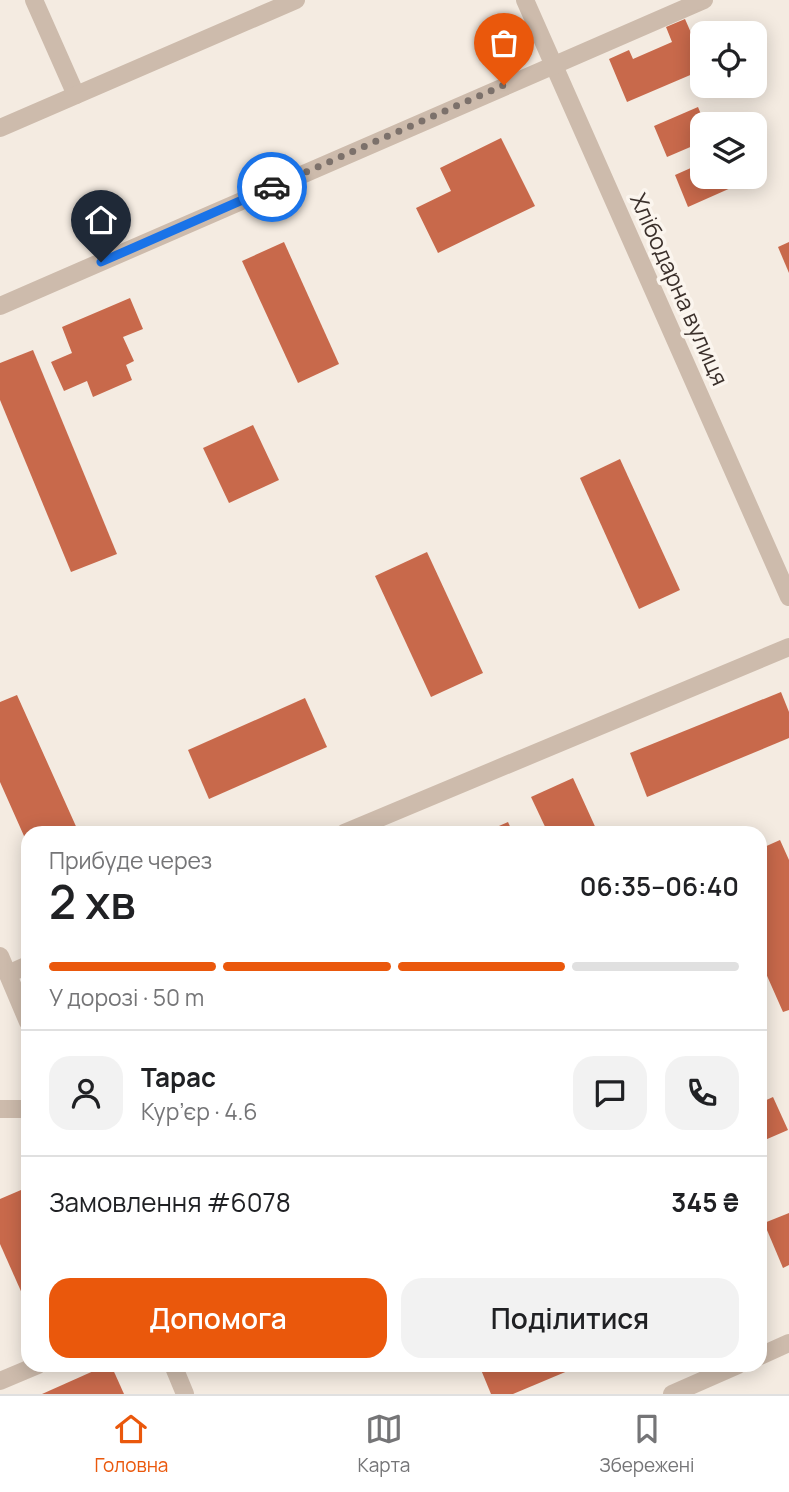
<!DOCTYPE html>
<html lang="uk">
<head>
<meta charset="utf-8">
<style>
  :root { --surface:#fff; --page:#f2f2f2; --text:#202124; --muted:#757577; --line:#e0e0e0; --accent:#ea580c }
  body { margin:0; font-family:Manrope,sans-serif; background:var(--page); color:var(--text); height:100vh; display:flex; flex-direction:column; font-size:26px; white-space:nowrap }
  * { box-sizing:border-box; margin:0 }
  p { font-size:23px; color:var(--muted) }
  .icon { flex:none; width:38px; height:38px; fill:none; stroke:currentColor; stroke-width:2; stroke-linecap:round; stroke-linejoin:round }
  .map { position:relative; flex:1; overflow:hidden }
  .details { position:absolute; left:21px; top:826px; width:746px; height:546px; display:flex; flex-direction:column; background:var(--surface); border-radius:21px; box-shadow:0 4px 18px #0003 }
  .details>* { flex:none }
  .fabs { position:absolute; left:690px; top:21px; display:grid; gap:14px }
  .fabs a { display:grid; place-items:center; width:77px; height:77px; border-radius:14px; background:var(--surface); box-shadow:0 4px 18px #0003; font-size:35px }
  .pin { position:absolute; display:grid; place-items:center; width:60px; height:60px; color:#fff; margin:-72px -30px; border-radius:50% 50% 50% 0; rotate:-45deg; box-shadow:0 0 7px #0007 }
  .pin .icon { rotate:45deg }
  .courier { position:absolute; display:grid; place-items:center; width:70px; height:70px; margin:-35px; border:5px solid #1a73e8; border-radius:50%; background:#fff; color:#222; box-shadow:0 2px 9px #0007 }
  .head em { font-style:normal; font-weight:600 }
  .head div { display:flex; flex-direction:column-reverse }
  .head { display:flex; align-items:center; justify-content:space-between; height:119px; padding:0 28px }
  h1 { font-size:46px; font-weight:600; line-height:52px }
  .bar { display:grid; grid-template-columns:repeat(4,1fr); gap:10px 7px; align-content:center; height:84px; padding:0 28px }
  .bar i { height:9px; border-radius:5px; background:var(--line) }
  .bar .on { background:var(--accent) }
  .bar p { grid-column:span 4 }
  .line { display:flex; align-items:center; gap:18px; padding:0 28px; border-top:2px solid var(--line) }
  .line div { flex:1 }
  .round { display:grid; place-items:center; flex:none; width:74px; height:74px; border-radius:21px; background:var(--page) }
  .button { display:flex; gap:14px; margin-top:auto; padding:14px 28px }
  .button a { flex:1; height:80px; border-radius:21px; background:var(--accent); color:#fff; font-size:28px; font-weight:600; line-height:80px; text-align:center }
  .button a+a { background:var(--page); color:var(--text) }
  .tabs { display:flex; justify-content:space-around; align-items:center; height:98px; border-top:2px solid var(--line); background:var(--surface); font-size:19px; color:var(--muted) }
  .tabs a { display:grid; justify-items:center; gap:4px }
  .tabs .on { color:var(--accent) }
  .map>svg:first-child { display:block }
</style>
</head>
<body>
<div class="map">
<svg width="789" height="1394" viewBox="0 0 789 1394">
  <rect width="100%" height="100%" fill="#f4ebe1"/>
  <g fill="#c8694b">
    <polygon points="685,19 702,58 702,70 627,102 609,59 629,50 633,59 672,42 666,27"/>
    <polygon points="698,107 705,124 702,124 702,142 667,157 654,126"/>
    <polygon points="501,138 535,206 438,253 416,208 451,191 440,168"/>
    <polygon points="702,163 702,177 728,177 733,187 688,207 675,175"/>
    <polygon points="284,242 339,364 298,383 242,261"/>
    <polygon points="789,242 789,273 778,247"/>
    <polygon points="130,298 143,329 123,337 134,361 126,365 132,380 93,397 87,381 64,391 51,362 72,353 62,327"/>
    <polygon points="33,350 117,554 71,572 0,400 0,363"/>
    <polygon points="253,425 279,480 229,503 203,448"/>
    <polygon points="620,459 680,590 639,609 580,478"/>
    <polygon points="427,552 483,673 431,697 375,576"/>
    <polygon points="781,692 789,712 789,738 647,797 630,753"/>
    <polygon points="17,695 79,833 28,833 28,845 0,782 0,702"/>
    <polygon points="305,698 327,747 209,799 188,750"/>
    <polygon points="573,778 598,833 548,833 531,797"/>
    <polygon points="508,822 513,833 483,833"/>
    <polygon points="780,840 789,860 789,1010 783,1012 760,960 760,915 764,913 760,903 760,849"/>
    <polygon points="773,1097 788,1130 760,1142 760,1103"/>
    <polygon points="28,1187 28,1307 0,1244 0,1199"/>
    <polygon points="789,1213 789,1265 783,1268 764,1223"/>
    <polygon points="107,1365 111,1365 124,1394 42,1394"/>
    <polygon points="479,1365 582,1365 513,1394 491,1394"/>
  </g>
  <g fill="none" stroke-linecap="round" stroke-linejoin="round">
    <g stroke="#cdbbac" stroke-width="18">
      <polyline points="34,0 76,95"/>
      <polyline points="525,0 789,597"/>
      <polyline points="0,128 296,0"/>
      <polyline points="0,306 704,0"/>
      <polyline points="344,833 789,647"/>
      <polyline points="0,956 28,1022"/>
      <polyline points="8,974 28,965"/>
      <polyline points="0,1109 28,1109"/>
      <polyline points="760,1356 789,1343"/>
      <polyline points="173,1365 185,1394"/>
      <polyline points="0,1381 38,1365"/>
      <polyline points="672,1394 738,1365"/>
    </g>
  </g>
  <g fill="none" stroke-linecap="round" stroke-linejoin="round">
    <polyline stroke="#7c716b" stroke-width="7" stroke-dasharray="0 12.6" points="272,187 504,85"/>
    <polyline stroke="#1a73e8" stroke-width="9" points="101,262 272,187"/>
  </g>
  <g text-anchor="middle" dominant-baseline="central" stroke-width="7" stroke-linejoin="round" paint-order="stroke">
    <g font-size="23" fill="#3b302b" stroke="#fbf5ee">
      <text transform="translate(680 289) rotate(66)">Хлібодарна вулиця</text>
    </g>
  </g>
</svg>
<div class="fabs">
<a><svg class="icon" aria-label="locate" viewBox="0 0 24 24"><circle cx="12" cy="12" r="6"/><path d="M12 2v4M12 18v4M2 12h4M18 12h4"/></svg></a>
<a><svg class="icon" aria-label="layers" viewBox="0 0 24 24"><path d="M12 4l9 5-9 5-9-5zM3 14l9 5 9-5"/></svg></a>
</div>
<div class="pin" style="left:504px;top:85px;background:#ea580c"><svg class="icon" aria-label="bag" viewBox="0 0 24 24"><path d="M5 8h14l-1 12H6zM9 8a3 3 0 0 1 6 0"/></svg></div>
<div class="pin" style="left:101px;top:262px;background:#1f2937"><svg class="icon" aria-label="home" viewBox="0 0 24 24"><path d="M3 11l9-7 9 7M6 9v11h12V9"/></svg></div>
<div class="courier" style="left:272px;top:187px"><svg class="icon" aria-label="car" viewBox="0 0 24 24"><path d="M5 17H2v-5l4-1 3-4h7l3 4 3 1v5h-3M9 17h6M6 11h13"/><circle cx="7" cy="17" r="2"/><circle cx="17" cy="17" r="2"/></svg></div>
<section class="details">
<div class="head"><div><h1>2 хв</h1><p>Прибуде через</p></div><em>06:35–06:40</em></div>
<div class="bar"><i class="on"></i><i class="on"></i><i class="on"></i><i></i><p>У дорозі · 50 m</p></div>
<div class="line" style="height:126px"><a class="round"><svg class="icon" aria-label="person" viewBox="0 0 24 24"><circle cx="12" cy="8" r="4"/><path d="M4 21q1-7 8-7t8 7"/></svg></a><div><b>Тарас</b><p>Кур’єр · 4.6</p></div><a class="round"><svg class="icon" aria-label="chat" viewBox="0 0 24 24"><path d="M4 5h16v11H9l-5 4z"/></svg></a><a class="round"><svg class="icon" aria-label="phone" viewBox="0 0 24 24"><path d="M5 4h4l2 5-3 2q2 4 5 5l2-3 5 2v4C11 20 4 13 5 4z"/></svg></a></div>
<div class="line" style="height:91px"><div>Замовлення #6078</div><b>345 ₴</b></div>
<div class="button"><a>Допомога</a><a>Поділитися</a></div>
</section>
</div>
<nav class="tabs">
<a class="on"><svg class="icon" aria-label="home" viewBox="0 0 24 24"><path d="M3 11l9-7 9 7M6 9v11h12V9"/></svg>Головна</a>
<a><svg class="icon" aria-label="map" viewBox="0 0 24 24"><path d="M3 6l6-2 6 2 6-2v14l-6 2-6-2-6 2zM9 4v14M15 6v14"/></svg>Карта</a>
<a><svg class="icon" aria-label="saved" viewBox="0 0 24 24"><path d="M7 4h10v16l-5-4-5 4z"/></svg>Збережені</a>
</nav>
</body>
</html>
